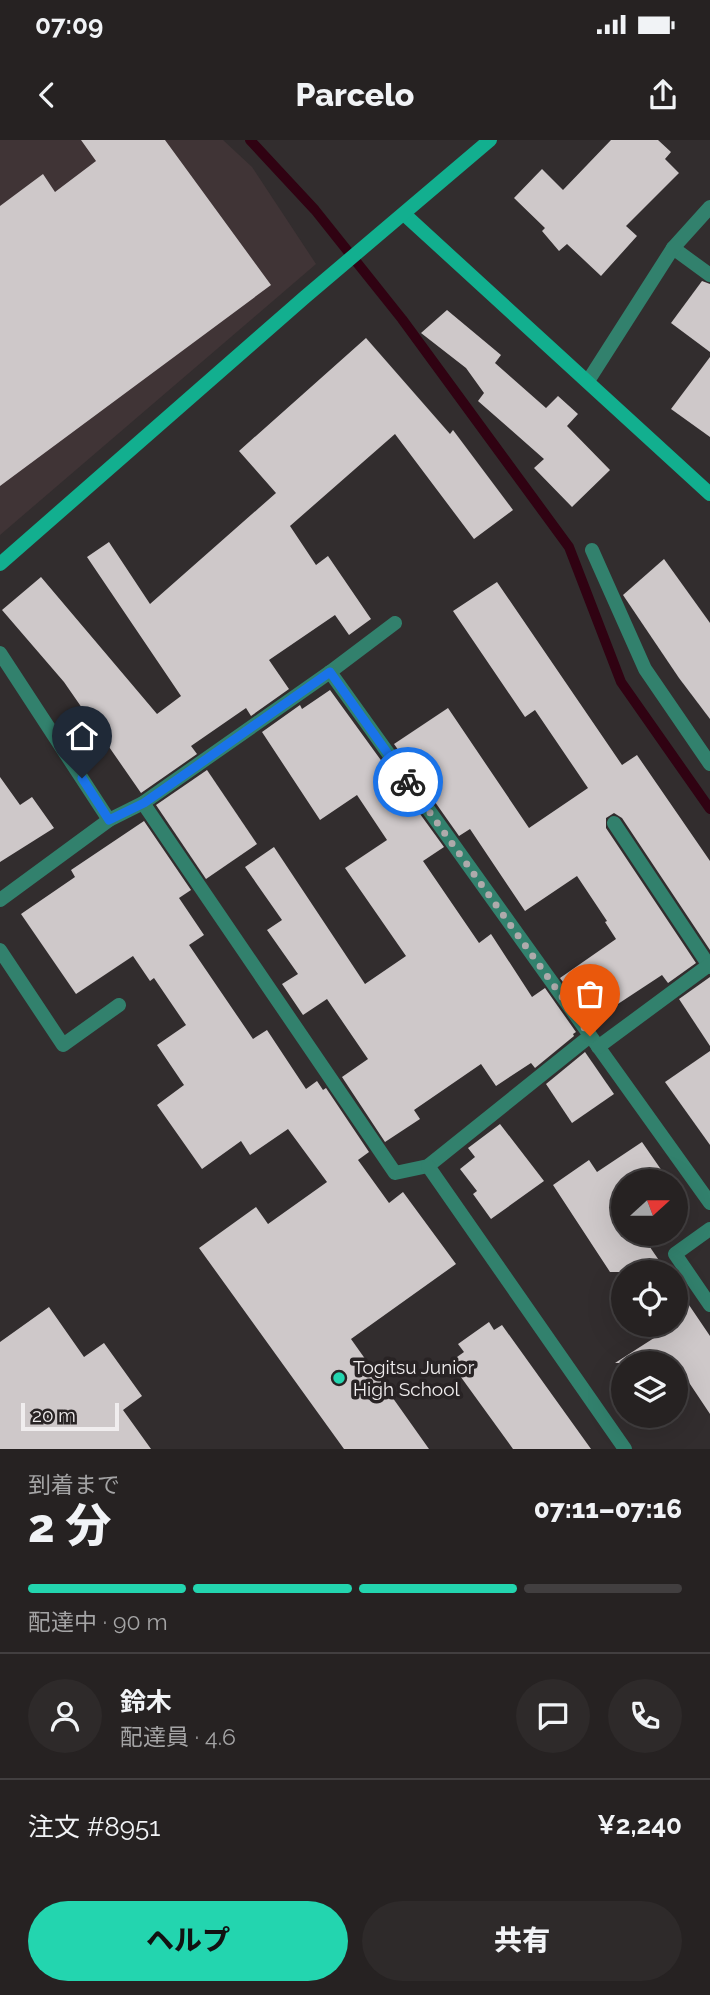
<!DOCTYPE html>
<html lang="ja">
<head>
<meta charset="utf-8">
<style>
  :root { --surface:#262222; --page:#2e2a2a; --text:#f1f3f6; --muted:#a4a4a5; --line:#423f40; --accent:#23d5af }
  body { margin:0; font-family:Raleway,"Noto Sans JP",sans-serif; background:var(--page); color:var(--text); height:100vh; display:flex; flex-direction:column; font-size:26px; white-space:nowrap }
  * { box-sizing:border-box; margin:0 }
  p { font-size:23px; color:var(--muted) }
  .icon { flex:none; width:38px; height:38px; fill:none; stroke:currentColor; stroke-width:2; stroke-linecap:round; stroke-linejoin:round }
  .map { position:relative; height:1309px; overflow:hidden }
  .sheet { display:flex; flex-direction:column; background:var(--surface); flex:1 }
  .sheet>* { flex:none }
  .needle { width:46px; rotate:69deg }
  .controls { position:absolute; left:611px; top:1029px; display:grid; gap:14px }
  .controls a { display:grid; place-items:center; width:77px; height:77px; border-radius:50%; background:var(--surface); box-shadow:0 7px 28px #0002,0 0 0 2px var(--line); font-size:35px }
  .scale { position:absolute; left:21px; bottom:18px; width:98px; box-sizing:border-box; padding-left:7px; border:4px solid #f0edee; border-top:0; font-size:19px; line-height:24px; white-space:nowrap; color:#f0edee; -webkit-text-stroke:5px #282324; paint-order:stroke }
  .pin { position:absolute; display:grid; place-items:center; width:60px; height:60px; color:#fff; margin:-72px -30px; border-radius:50% 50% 50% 0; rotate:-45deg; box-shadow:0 0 7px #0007 }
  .pin .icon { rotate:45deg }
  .courier { position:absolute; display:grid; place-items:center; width:70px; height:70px; margin:-35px; border:5px solid #1a73e8; border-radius:50%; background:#fff; color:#222; box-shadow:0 2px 9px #0007 }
  .head em { font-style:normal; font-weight:800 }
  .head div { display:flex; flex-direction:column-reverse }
  .head { display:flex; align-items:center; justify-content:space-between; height:119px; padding:0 28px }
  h1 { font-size:46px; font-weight:800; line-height:52px }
  .bar { display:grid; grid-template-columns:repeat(4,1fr); gap:10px 7px; align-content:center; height:84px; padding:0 28px }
  .bar i { height:9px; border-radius:5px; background:var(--line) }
  .bar .active { background:var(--accent) }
  .bar p { grid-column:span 4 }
  .line { display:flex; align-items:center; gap:18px; padding:0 28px; border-top:2px solid var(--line) }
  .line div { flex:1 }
  .round { display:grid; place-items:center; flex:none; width:74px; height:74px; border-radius:37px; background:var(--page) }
  .action { display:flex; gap:14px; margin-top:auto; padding:14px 28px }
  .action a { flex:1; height:80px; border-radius:42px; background:var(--accent); color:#111; font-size:28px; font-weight:800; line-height:80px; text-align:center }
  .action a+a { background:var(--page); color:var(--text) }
  .status { display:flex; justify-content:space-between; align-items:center; height:49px; padding:0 35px; background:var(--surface); direction:ltr }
  .status svg { height:19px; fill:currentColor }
  header { display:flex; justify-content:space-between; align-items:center; height:91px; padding:0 28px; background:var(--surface); font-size:32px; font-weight:800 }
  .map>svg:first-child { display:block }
</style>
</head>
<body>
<div class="status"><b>07:09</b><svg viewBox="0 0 49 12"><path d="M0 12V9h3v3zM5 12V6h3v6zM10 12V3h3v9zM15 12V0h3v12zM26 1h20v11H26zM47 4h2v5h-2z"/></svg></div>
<header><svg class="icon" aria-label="back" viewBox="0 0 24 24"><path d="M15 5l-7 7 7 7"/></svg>Parcelo<svg class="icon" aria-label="share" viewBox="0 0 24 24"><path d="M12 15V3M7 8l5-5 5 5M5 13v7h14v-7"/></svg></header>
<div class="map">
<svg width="710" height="1309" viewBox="0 0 710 1309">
  <rect width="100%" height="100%" fill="#322d2e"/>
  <polygon fill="#403436" points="0,0 223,0 252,27 316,124 0,395"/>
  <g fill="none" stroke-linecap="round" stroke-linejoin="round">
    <polyline stroke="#300212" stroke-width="10" points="250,0 315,70 402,179 569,407 621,542 710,669"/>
  </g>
  <g fill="#cec8c9">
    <polygon points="81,0 165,0 271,145 0,346 0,66 43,34 55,52 96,21"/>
    <polygon points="611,0 658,0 671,12 665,19 679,33 626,86 637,96 601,136 567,104 559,111 542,91 545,88 514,58 542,29 563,50"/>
    <polygon points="702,141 710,144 710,212 671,183"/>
    <polygon points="447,170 501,215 495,223 546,268 558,256 578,274 567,286 610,330 572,367 534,328 544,319 478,261 484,253 466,228 421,193"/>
    <polygon points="366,198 450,294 453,290 513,370 474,399 395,294 290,386 316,425 328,416 371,479 349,495 335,475 269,520 289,549 251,576 246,568 191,606 197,614 141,653 64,542 2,470 41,437 157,574 181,556 87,417 109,402 150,464 276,353 239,311"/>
    <polygon points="710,217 710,297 671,269"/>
    <polygon points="664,419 710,483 710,579 679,538 623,455"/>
    <polygon points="497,442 622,625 637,615 710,721 710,810 622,678 614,673 606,678 606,688 696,823 668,843 662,835 592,881 560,838 616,799 605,782 607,781 577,736 525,771 470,689 459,696 394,604 448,568 529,688 588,648 535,570 525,577 453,471"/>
    <polygon points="330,550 444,707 423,721 479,803 491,794 532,857 545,848 576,892 573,894 574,896 535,928 531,923 496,946 481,924 414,970 420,979 385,1002 342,937 368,919 327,859 303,875 282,844 298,834 267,790 282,780 245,727 274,707 365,844 406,816 345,728 387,700 357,655 320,680 262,592 300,565 302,569"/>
    <polygon points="207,630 257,704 206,739 156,665"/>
    <polygon points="0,637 20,665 32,657 54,688 0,722"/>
    <polygon points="144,681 191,750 179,758 204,795 189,805 253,899 267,890 306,949 317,941 323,950 326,948 369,1012 358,1020 389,1063 403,1052 456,1124 351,1199 429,1309 344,1309 199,1108 256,1067 268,1084 327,1042 288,989 250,1015 241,1001 202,1029 157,965 184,945 157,905 186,885 154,838 150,841 133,816 76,854 21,774 75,737 71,730"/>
    <polygon points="710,837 710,906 679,859"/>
    <polygon points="710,911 710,1005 665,942"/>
    <polygon points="585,912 614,954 572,983 546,944"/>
    <polygon points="500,984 544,1041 491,1079 473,1054 477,1051 460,1029 475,1017 468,1008"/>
    <polygon points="642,1002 669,1041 623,1041 623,1094 641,1094 667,1132 610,1132 553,1045 589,1020 597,1032"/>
    <polygon points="689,1165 710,1196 710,1274 676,1223 615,1223 654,1198 651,1192 661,1185 676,1185 676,1175"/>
    <polygon points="49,1167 84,1217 104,1203 142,1256 123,1270 151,1309 0,1309 0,1202"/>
    <polygon points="489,1182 494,1190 502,1185 591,1309 513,1309 450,1222 464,1212 458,1204"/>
  </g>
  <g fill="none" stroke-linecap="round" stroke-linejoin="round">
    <g stroke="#32816d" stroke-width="14">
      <polyline points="673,108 710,135"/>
      <polyline points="588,241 673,108 710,67"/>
      <polyline points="592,410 645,529 710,624"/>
      <polyline points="0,513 109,680 143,663 330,532 395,483"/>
      <polyline points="330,532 710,1063"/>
      <polyline points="143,663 395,1033 428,1026 590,896"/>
      <polyline points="614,683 710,827"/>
      <polyline points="0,760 109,680"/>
      <polyline points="0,810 63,905 119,865"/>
      <polyline points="598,907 709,825"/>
      <polyline points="428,1026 625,1309"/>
      <polyline points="710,1089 675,1114 710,1165"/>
    </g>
    <g stroke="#12af8f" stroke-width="14">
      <polyline points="404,74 710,354"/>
      <polyline points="0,424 305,157 490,0"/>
    </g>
  </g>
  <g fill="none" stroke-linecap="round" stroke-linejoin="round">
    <polyline stroke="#aeaaab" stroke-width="7" stroke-dasharray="0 12.6" points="408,642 590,896"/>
    <polyline stroke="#1a73e8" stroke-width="9" points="82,638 109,680 144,663 330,532 408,642"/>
  </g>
  <circle fill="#23d5af" stroke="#282324" stroke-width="2.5" cx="339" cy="1238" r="7"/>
  <g text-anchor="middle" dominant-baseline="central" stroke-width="7" stroke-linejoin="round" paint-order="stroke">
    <g font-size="19" fill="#f0edee" stroke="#282324" text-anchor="start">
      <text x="353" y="1227">Togitsu Junior<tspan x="353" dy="22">High School</tspan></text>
    </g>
  </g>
</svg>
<div class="controls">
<a><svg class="needle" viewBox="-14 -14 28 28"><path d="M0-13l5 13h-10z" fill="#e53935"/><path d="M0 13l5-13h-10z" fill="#a4a4a5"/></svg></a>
<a><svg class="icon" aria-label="locate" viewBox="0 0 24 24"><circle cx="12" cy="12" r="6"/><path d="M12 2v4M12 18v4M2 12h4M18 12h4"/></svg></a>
<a><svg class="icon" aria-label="layers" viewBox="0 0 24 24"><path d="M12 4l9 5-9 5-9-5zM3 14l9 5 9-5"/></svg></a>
</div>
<div class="scale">20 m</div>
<div class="pin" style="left:590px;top:896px;background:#ea580c"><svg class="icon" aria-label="bag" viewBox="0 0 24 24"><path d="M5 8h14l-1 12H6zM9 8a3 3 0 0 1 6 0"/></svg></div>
<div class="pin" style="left:82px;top:638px;background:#1f2937"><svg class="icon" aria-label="home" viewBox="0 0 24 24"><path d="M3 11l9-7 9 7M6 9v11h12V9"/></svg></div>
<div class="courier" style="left:408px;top:642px"><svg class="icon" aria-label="bike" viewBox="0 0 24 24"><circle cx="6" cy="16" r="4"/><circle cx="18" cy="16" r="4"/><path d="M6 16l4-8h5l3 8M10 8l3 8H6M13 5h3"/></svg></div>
</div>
<section class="sheet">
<div class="head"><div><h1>2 分</h1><p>到着まで</p></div><em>07:11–07:16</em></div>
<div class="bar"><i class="active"></i><i class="active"></i><i class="active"></i><i></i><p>配達中 · 90 m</p></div>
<div class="line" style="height:126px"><a class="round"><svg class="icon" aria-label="person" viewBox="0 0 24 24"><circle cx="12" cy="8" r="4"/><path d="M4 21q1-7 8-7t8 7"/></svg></a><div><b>鈴木</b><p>配達員 · 4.6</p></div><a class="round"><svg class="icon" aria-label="chat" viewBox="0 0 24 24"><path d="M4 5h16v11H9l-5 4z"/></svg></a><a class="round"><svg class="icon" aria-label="phone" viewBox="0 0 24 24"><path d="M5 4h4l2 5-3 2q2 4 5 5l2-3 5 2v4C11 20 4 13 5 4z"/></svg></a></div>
<div class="line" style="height:91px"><div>注文 #8951</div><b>¥2,240</b></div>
<div class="action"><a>ヘルプ</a><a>共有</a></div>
</section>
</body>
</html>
